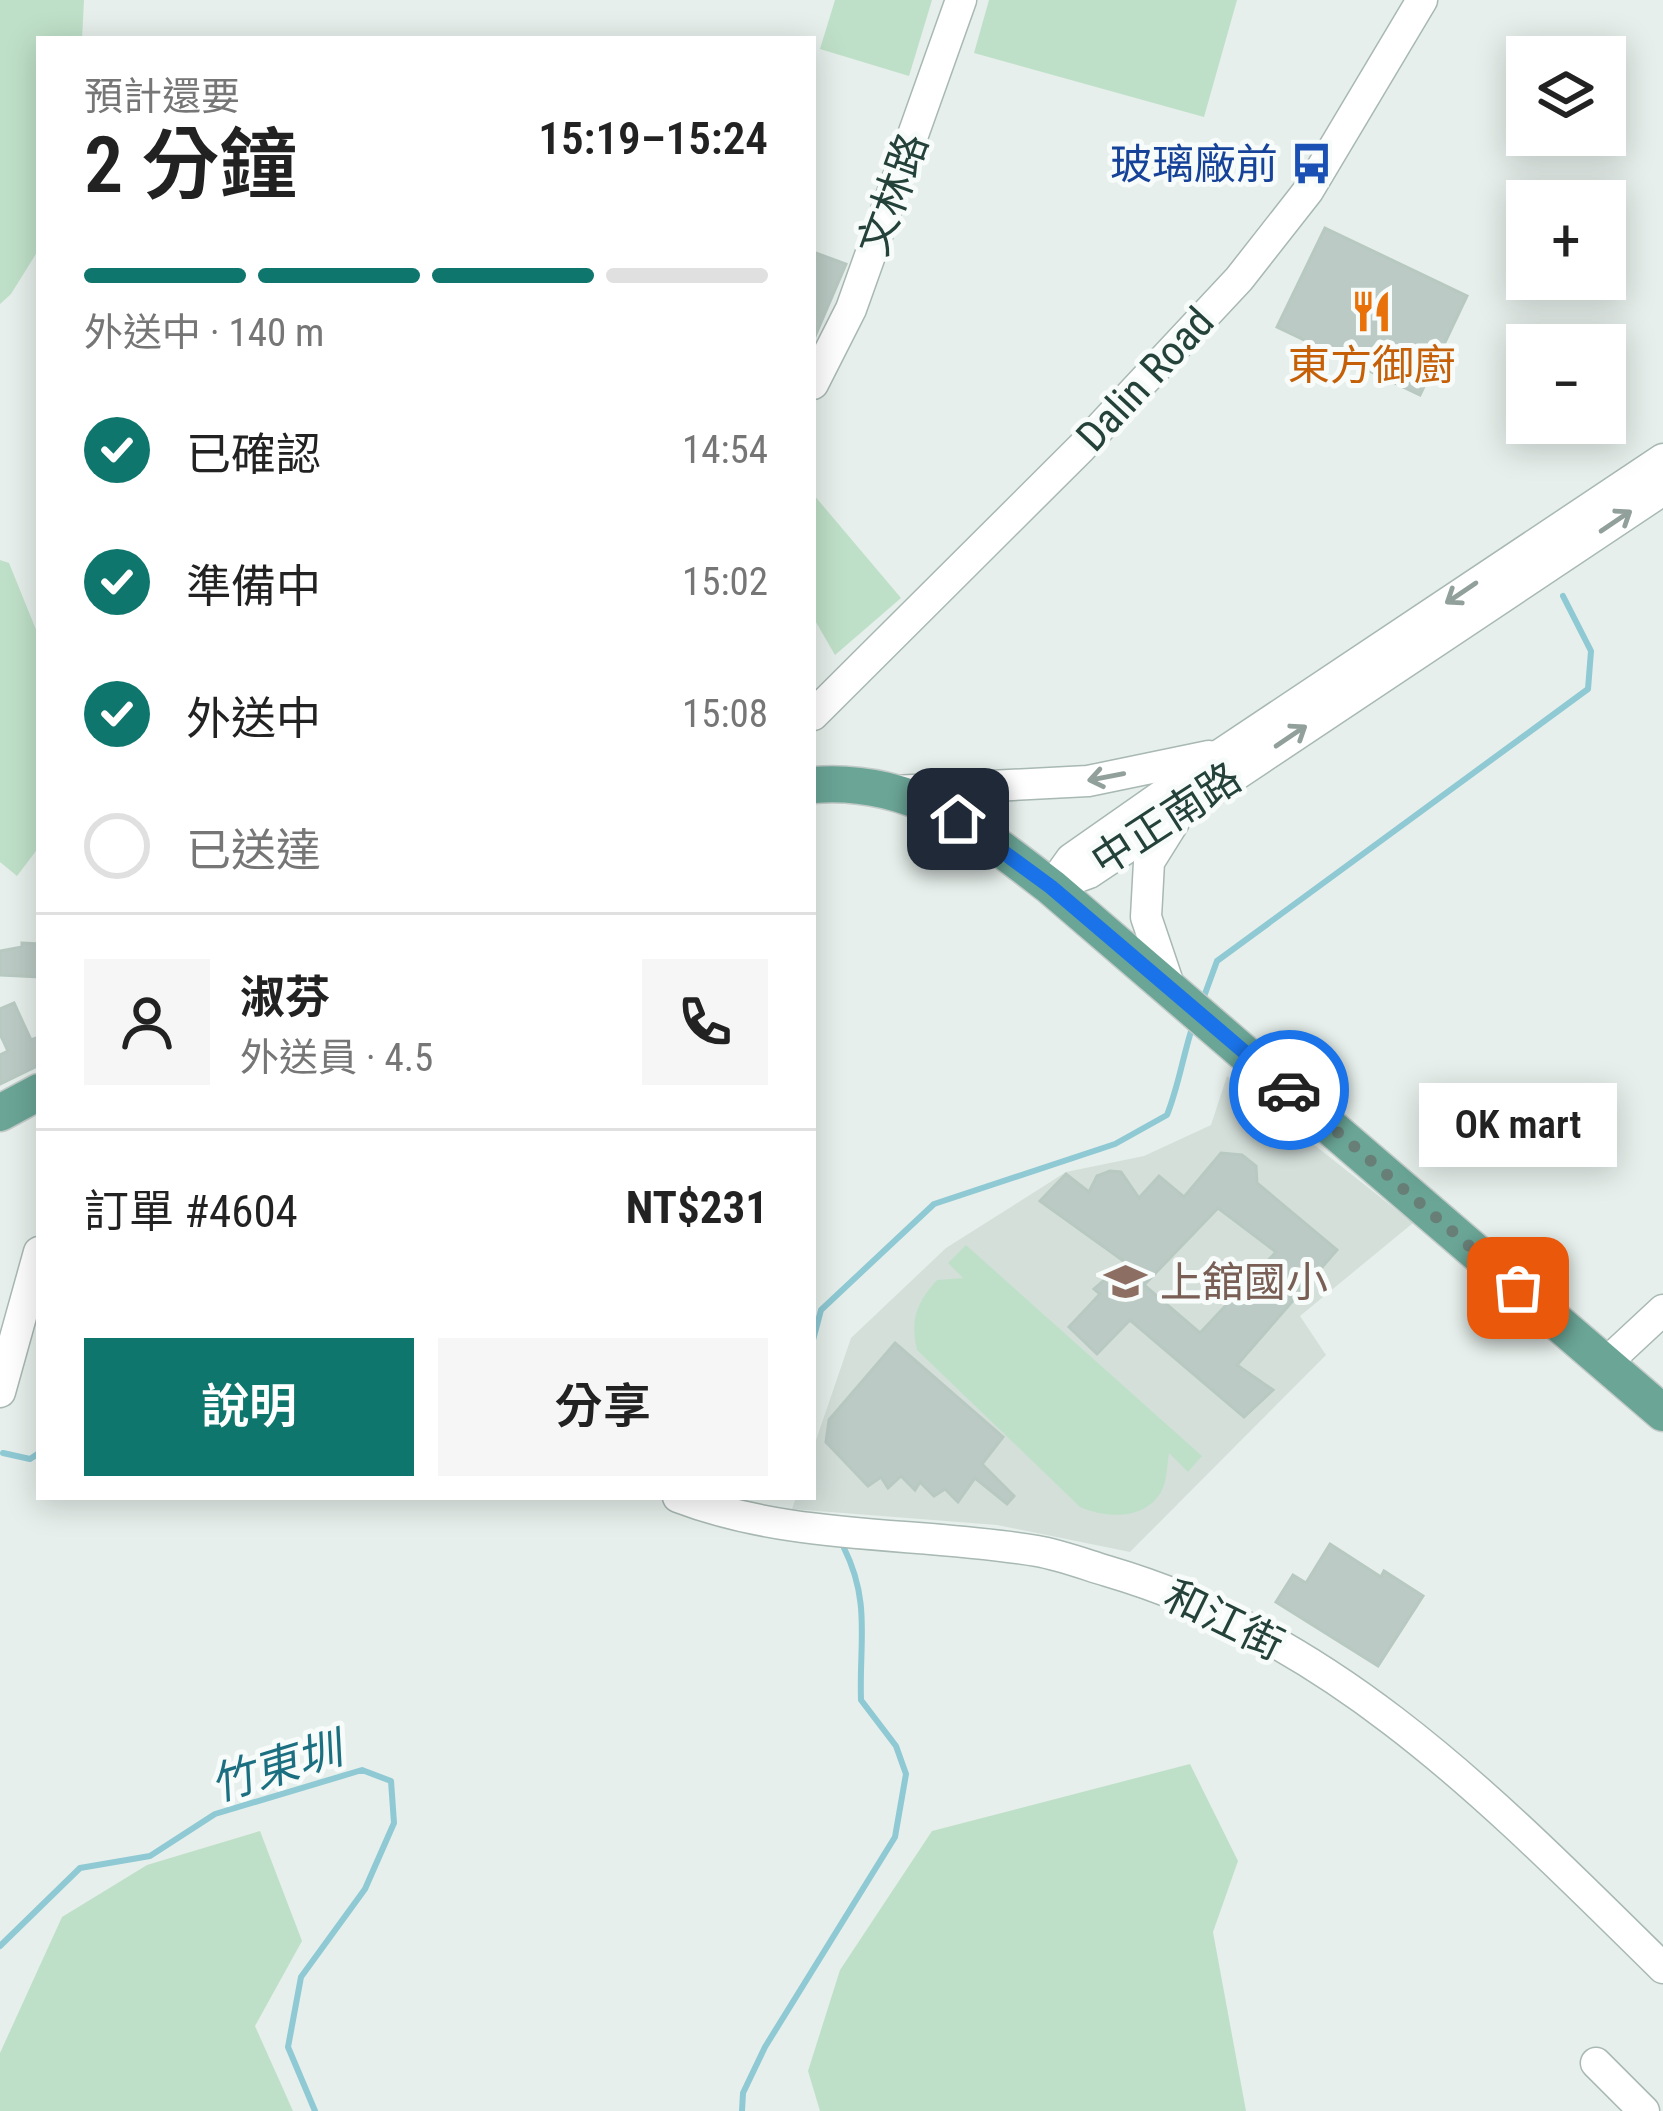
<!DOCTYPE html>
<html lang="zh-TW">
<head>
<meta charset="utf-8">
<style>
  :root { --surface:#fff; --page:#f6f6f6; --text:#222; --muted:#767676; --line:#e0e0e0; --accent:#0f766e }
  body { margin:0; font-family:"Roboto Condensed","Noto Sans TC",sans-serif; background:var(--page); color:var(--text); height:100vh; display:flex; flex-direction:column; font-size:45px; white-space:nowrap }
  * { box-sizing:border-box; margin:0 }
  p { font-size:39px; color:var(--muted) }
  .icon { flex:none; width:66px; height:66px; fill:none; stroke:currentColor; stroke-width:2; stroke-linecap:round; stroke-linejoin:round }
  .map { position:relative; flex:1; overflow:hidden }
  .side { position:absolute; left:36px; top:36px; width:780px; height:1464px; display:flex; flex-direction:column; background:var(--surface); border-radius:0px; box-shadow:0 6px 30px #0003 }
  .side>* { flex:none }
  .tools { position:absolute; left:1506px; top:36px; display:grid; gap:24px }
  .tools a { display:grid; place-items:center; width:120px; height:120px; border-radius:0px; background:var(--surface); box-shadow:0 6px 30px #0003; font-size:60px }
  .pin { position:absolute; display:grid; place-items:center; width:102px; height:102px; color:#fff; margin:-51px; border-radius:24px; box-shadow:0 6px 18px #0006 }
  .courier { position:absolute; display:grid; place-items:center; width:120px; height:120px; margin:-60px; border:9px solid #1a73e8; border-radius:50%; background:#fff; color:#222; box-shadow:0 3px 15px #0007 }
  .bubble { position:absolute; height:84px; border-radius:0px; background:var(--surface); box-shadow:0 6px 30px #0003; font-size:39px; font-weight:600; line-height:84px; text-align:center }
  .head em { font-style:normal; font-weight:600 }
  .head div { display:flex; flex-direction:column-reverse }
  .head { display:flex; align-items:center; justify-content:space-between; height:204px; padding:0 48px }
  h1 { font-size:78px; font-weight:600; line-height:90px }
  .bar { display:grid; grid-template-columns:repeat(4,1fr); gap:18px 12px; align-content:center; height:144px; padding:0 48px }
  .bar i { height:15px; border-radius:9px; background:var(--line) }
  .bar .current { background:var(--accent) }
  .bar p { grid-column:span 4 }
  .line { display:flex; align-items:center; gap:30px; padding:0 48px; border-top:3px solid var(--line) }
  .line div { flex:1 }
  .round { display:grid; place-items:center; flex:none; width:126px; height:126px; border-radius:0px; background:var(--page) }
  ol { padding:0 48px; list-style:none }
  li { display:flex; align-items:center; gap:36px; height:132px }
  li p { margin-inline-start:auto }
  li .icon { padding:12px; border-radius:50%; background:var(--accent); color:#fff; stroke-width:4 }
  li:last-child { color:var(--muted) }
  li i { width:66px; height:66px; border:6px solid var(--line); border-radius:50% }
  .action { display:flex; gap:24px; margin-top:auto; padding:24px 48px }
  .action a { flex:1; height:138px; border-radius:0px; background:var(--accent); color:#fff; font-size:48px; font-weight:600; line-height:138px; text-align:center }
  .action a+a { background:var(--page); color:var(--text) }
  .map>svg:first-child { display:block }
</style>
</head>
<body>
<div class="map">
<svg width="1663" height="2111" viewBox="0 0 1663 2111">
  <rect width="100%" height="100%" fill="#e6efeb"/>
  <polygon fill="#d4dfda" points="1227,1076 1413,1223 1300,1316 1326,1355 1130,1552 997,1525 792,1509 796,1497 813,1497 813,1449 851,1338 946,1248 1066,1172 1144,1156 1211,1125"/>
  <g fill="#bfe0c8">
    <polygon points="0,0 84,0 82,39 39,39 39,249 11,294 0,304"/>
    <polygon points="835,0 932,0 909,76 820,49"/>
    <polygon points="989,0 1237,0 1204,117 974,53"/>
    <polygon points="813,494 901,598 835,655 813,617"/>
    <polygon points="0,560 9,563 39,637 39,847 17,876 0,862"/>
    <path d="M966,1245L1202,1456L1188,1472L1169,1453C1167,1465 1167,1482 1161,1492C1144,1521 1105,1518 1080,1507L917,1350C910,1320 916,1303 937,1280L963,1278L948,1263Z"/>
    <polygon points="1190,1764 1238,1861 1213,1932 1246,2111 820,2111 808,2071 840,1970 932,1831"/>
    <polygon points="260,1831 302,1941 255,2026 293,2111 0,2111 0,2053 62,1917 147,1865"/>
  </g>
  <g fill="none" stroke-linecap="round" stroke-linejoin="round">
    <g stroke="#8ec9d4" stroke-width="6">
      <polyline points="1202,1002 1217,961 1588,689 1591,651 1563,596"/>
      <path d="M813,1340L821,1310L934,1204L1115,1144L1167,1115C1179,1085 1183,1055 1193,1025"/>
      <polyline points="3,1453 30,1459 39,1453"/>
      <polyline points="0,1946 80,1868 150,1856 215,1814 362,1770 391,1781 394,1823 365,1889 301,1977 288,2047 315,2111"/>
      <path d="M742,2111L743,2093L765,2047L895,1837L906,1774L896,1746L861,1700C859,1643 871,1602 844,1548"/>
    </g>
  </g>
  <g fill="#bbcac4" stroke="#b8c9c2" stroke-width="3" fill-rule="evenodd">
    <polygon points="1325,228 1467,296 1420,395 1277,327"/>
    <polygon points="813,252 846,264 813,341"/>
    <polygon points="22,943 39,944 39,977 0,975 0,951 22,947"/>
    <polygon points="14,1003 31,1040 39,1037 39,1065 0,1084 0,1055 8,1051 0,1034 0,1009"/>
    <path d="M1221,1153L1242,1155L1256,1166L1257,1183L1337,1250L1237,1365L1273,1390L1244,1417L1130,1320L1097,1354L1069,1327L1100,1294L1094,1289L1125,1262L1040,1201L1066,1174L1089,1192L1097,1176L1110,1171L1121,1172L1139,1198L1159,1176L1184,1197ZM1218,1208L1276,1252L1200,1333L1144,1285Z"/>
    <polygon points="895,1343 1003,1437 982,1464 1014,1496 1007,1504 975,1478 958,1502 945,1489 934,1496 920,1482 915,1490 901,1476 888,1488 881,1477 868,1486 826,1442 829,1420"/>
    <polygon points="1330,1544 1381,1577 1384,1571 1423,1596 1378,1666 1276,1602 1293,1575 1306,1583"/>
  </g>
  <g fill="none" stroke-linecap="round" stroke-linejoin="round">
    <defs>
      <g id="minor">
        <polyline points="813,384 851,309 961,0"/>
        <polyline points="813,715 1081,448 1239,279 1308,191 1422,0"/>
        <polyline points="894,791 1088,781 1209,756"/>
        <polyline points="1051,887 1071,859 1221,754 1663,459"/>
        <polyline points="1051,887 1089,873 1663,490"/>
        <polyline points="1171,991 1146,917 1149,862 1174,822"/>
        <polyline points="1606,1363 1663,1310"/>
        <polyline points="0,1392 39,1252"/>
        <path d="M678,1497C793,1541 917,1531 1037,1551C1060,1555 1084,1564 1107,1571C1339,1639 1496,1804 1663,1968"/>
        <polyline points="1596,2063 1644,2111"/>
      </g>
      <g id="major">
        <path d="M813,785C914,777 977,830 1051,887L1663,1413"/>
        <polyline points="0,1113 39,1092"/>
      </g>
    </defs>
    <use href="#minor" stroke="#a8b8b2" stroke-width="33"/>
    <use href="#major" stroke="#c2cac8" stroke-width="39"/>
    <use href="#minor" stroke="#fff" stroke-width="30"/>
    <use href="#major" stroke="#6aa596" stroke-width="36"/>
  </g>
  <defs><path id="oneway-shaft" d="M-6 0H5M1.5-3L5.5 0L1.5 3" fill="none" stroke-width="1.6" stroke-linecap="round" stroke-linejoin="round" transform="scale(3)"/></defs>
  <g stroke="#92a09c">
    <use href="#oneway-shaft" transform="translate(1616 521) rotate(-34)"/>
    <use href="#oneway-shaft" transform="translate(1461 593) rotate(146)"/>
    <use href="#oneway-shaft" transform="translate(1291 736) rotate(-34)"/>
    <use href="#oneway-shaft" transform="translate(1106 777) rotate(169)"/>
  </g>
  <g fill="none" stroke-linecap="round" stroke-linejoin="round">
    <polyline stroke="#687f78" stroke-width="12" stroke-dasharray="0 21.6" points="1289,1090 1518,1288"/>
    <polyline stroke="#1a73e8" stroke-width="15" points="958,819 1051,887 1289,1090"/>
  </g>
  <defs>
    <symbol id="bus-bare" viewBox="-9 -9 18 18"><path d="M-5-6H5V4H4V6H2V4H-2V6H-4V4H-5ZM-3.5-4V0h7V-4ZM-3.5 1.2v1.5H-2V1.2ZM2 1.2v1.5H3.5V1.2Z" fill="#1a4fb4" stroke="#f7fbf9" stroke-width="2.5" paint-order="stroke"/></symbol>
    <symbol id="restaurant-bare" viewBox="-9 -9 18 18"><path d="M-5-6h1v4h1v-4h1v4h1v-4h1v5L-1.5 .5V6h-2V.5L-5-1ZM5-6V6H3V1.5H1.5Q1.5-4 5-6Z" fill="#e8710a" stroke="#f7fbf9" stroke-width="2.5" paint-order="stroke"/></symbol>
    <symbol id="school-bare" viewBox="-9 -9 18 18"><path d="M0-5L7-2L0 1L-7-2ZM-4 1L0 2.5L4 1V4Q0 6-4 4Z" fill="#8d6e63" stroke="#f7fbf9" stroke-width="2.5" paint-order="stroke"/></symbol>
  </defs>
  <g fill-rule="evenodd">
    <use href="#bus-bare" x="1282" y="134" width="59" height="59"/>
    <use href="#restaurant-bare" x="1342" y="282" width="59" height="59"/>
    <use href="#school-bare" x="1096" y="1252" width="59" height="59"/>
  </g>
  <g text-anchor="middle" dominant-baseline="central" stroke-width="10" stroke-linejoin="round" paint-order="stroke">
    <g font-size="42" fill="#164399" stroke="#f7fbf9" text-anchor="end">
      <text x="1278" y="164">玻璃廠前</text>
    </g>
    <g font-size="42" fill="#24423a" stroke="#f7fbf9">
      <text transform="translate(893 194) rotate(-70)">文林路</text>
      <text transform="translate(1145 379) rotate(-47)">Dalin Road</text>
      <text transform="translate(1166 819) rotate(-33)">中正南路</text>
      <text transform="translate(1224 1620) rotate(26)">和江街</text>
    </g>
    <g font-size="42" fill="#c56008" stroke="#f7fbf9">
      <text x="1372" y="365">東方御廚</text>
    </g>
    <g font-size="42" fill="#785e54" stroke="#f7fbf9" text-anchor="start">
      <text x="1160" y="1282">上舘國小</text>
    </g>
    <g font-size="45" font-style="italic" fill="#1c6f80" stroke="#f7fbf9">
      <text transform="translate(276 1767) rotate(-17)">竹東圳</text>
    </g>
  </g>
</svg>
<div class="tools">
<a><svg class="icon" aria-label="layers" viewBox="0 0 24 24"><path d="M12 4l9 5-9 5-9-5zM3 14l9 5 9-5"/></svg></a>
<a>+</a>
<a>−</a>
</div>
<div class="pin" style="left:1518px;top:1288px;background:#ea580c"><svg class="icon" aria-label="bag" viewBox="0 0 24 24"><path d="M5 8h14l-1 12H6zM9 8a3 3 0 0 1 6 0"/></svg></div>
<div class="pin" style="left:958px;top:819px;background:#1f2937"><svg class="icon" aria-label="home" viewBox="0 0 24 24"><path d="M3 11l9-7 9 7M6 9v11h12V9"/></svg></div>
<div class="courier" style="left:1289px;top:1090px"><svg class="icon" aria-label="car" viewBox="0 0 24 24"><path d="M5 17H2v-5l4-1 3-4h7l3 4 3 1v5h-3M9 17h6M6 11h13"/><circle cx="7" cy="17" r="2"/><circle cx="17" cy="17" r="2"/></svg></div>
<div class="bubble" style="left:1419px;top:1083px;width:198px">OK mart</div>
<section class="side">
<div class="head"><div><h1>2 分鐘</h1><p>預計還要</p></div><em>15:19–15:24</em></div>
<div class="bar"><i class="current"></i><i class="current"></i><i class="current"></i><i></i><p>外送中 · 140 m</p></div>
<ol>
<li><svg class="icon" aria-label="check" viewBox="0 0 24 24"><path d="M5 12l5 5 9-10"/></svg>已確認<p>14:54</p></li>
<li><svg class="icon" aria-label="check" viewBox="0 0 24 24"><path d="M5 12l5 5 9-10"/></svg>準備中<p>15:02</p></li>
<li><svg class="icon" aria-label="check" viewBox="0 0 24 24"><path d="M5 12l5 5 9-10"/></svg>外送中<p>15:08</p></li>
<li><i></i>已送達</li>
</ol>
<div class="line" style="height:216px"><a class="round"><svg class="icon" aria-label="person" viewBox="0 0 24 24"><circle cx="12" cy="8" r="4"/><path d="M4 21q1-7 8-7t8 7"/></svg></a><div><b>淑芬</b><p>外送員 · 4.5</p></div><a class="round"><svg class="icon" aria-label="phone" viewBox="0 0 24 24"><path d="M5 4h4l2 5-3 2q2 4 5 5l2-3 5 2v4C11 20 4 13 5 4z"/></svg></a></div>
<div class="line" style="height:156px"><div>訂單 #4604</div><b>NT$231</b></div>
<div class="action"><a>說明</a><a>分享</a></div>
</section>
</div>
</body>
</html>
